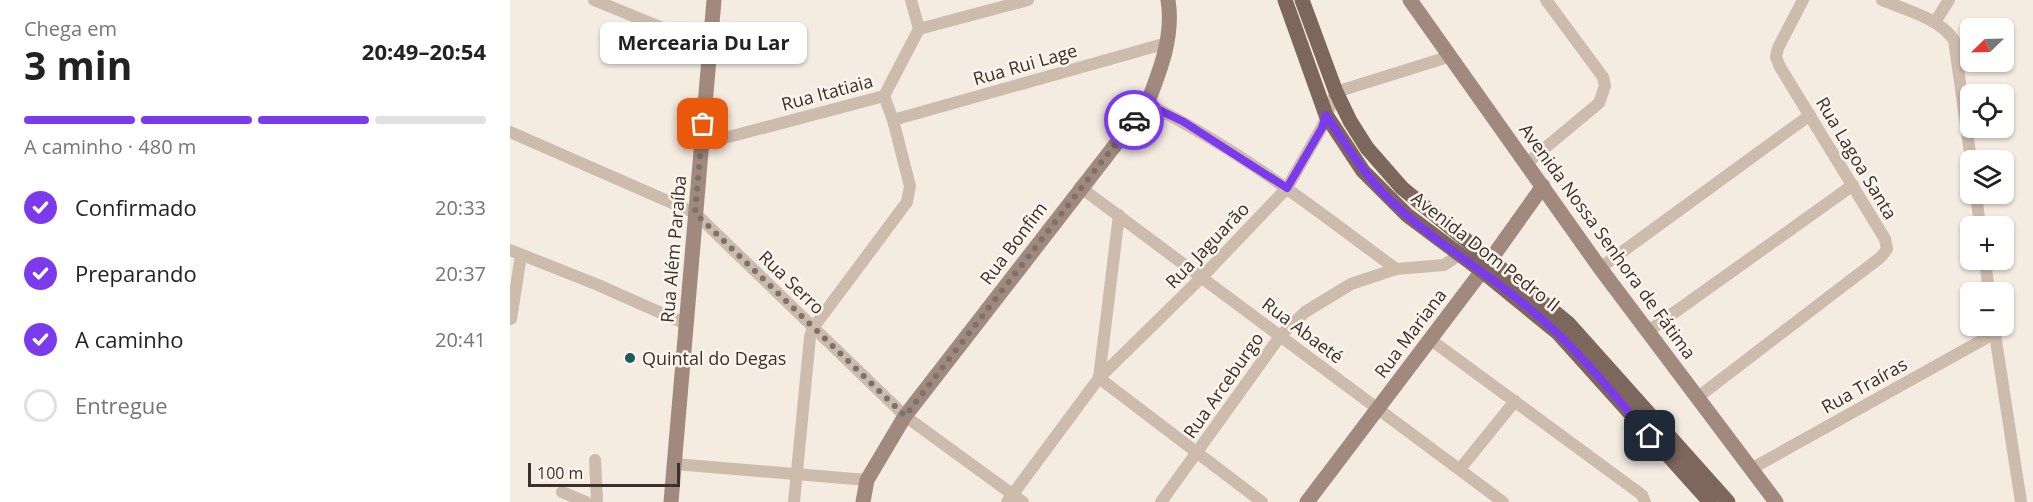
<!DOCTYPE html>
<html lang="pt">
<head>
<meta charset="utf-8">
<style>
  :root { --surface:#fff; --page:#f2f2f2; --text:#222; --muted:#767676; --line:#e0e0e0; --accent:#7c3aed }
  body { margin:0; font-family:"Open Sans",sans-serif; background:var(--page); color:var(--text); height:100vh; display:flex; flex-direction:column; font-size:22px; white-space:nowrap }
  * { box-sizing:border-box; margin:0 }
  p { font-size:20px; color:var(--muted) }
  .icon { flex:none; width:33px; height:33px; fill:none; stroke:currentColor; stroke-width:2; stroke-linecap:round; stroke-linejoin:round }
  .map { position:relative; flex:1; overflow:hidden }
  .panel { display:flex; flex-direction:column; background:var(--surface); width:510px }
  .panel>* { flex:none }
  .needle { width:39px; rotate:247deg }
  .fabs { position:absolute; left:1450px; top:18px; display:grid; gap:12px }
  .fabs a { display:grid; place-items:center; width:54px; height:54px; border-radius:9px; background:var(--surface); box-shadow:0 2px 4px #0004; font-size:30px }
  .scale { position:absolute; left:18px; bottom:15px; width:152px; box-sizing:border-box; padding-left:6px; border:3px solid #3b302b; border-top:0; font-size:16px; line-height:21px; white-space:nowrap; color:#3b302b; -webkit-text-stroke:4px #fbf5ee; paint-order:stroke }
  .pin { position:absolute; display:grid; place-items:center; width:51px; height:51px; color:#fff; margin:-26px; border-radius:12px; box-shadow:0 3px 9px #0006 }
  .courier { position:absolute; display:grid; place-items:center; width:60px; height:60px; margin:-30px; border:4px solid #7c3aed; border-radius:50%; background:#fff; color:#222; box-shadow:0 2px 8px #0007 }
  .bubble { position:absolute; height:42px; border-radius:9px; background:var(--surface); box-shadow:0 2px 4px #0004; font-size:20px; font-weight:700; line-height:42px; text-align:center }
  .headline em { font-style:normal; font-weight:700 }
  .headline div { display:flex; flex-direction:column-reverse }
  .headline { display:flex; align-items:center; justify-content:space-between; height:102px; padding:0 24px }
  h1 { font-size:39px; font-weight:700; line-height:45px }
  .bar { display:grid; grid-template-columns:repeat(4,1fr); gap:9px 6px; align-content:center; height:72px; padding:0 24px }
  .bar i { height:8px; border-radius:4px; background:var(--line) }
  .bar .selected { background:var(--accent) }
  .bar p { grid-column:span 4 }
  ol { padding:0 24px; list-style:none }
  li { display:flex; align-items:center; gap:18px; height:66px }
  li p { margin-inline-start:auto }
  li .icon { padding:6px; border-radius:50%; background:var(--accent); color:#fff; stroke-width:4 }
  li:last-child { color:var(--muted) }
  li i { width:33px; height:33px; border:3px solid var(--line); border-radius:50% }
  main { display:flex; flex:1; min-height:0 }
  .map>svg:first-child { display:block }
</style>
</head>
<body>
<main>
<section class="panel">
<div class="headline"><div><h1>3 min</h1><p>Chega em</p></div><em>20:49–20:54</em></div>
<div class="bar"><i class="selected"></i><i class="selected"></i><i class="selected"></i><i></i><p>A caminho · 480 m</p></div>
<ol>
<li><svg class="icon" aria-label="check" viewBox="0 0 24 24"><path d="M5 12l5 5 9-10"/></svg>Confirmado<p>20:33</p></li>
<li><svg class="icon" aria-label="check" viewBox="0 0 24 24"><path d="M5 12l5 5 9-10"/></svg>Preparando<p>20:37</p></li>
<li><svg class="icon" aria-label="check" viewBox="0 0 24 24"><path d="M5 12l5 5 9-10"/></svg>A caminho<p>20:41</p></li>
<li><i></i>Entregue</li>
</ol>
</section>
<div class="map">
<svg width="1523" height="502" viewBox="0 0 1523 502">
  <rect width="100%" height="100%" fill="#f4ebe1"/>
  <g fill="none" stroke-linecap="round" stroke-linejoin="round">
    <g stroke="#cdbbac" stroke-width="12">
      <polyline points="84,0 199,47"/>
      <polyline points="401,0 409,29"/>
      <path d="M1372,0C1396,10 1429,18 1444,40L1461,160"/>
      <polyline points="1425,22 1439,0"/>
      <path d="M637,104C727,147 806,210 886,269"/>
      <polyline points="383,120 657,43"/>
      <polyline points="0,132 185,213 395,416 513,502"/>
      <polyline points="192,144 374,96 409,29 518,0"/>
      <polyline points="1017,163 1089,103 1095,86 1093,77 1036,0"/>
      <polyline points="570,187 993,502"/>
      <polyline points="1466,194 1470,226"/>
      <polyline points="0,250 88,285 176,324"/>
      <polyline points="1475,260 1479,292"/>
      <polyline points="1090,268 1300,115"/>
      <polyline points="1,319 11,255"/>
      <polyline points="1484,328 1511,502"/>
      <polyline points="1137,332 1343,185"/>
      <polyline points="921,340 1132,495 1135,502"/>
      <polyline points="589,378 752,502"/>
      <polyline points="589,378 609,215"/>
      <polyline points="1188,397 1371,257 1377,249 1375,239 1270,67 1266,57 1268,48 1293,0"/>
      <polyline points="85,460 87,502"/>
      <polyline points="165,464 357,480"/>
      <polyline points="950,469 1005,401"/>
      <polyline points="1241,469 1485,333"/>
      <polyline points="52,492 76,502"/>
      <polyline points="284,502 300,337 303,328 397,202 400,186 383,120 374,96"/>
      <polyline points="497,502 589,378 692,277 777,188 812,127 826,92 941,56"/>
      <polyline points="651,502 771,335 795,312 841,284 886,269 934,265 949,255"/>
    </g>
    <g stroke="#a18a7d" stroke-width="15">
      <polyline points="900,0 1090,268 1266,502"/>
      <polyline points="161,502 204,0"/>
      <path d="M353,502L357,480L395,416L637,104C650,71 664,36 658,0"/>
      <polyline points="797,502 981,259 1033,186"/>
    </g>
    <g stroke="#7d675c" stroke-width="15">
      <polyline points="775,0 816,115 853,171 897,215 972,271 1048,333 1200,502"/>
      <polyline points="792,0 826,92 840,121 857,148 892,188 1058,323 1218,502"/>
    </g>
  </g>
  <g fill="none" stroke-linecap="round" stroke-linejoin="round">
    <polyline stroke="#7c716b" stroke-width="6" stroke-dasharray="0 10.8" points="193,124 185,213 395,416 624,120"/>
    <path stroke="#7c3aed" stroke-width="8" d="M624,120L637,104L674,122L777,188L812,128L816,115C834,142 851,169 873,193C919,240 978,272 1027,315C1069,350 1103,395 1140,436"/>
  </g>
  <circle fill="#1f5a5e" stroke="#fbf5ee" stroke-width="2" cx="120" cy="358" r="6"/>
  <g text-anchor="middle" dominant-baseline="central" stroke-width="5" stroke-linejoin="round" paint-order="stroke">
    <g font-size="18" fill="#3b302b" stroke="#fbf5ee">
      <text transform="translate(515 64) rotate(-16)">Rua Rui Lage</text>
      <text transform="translate(317 92) rotate(-15)">Rua Itatiaia</text>
      <text transform="translate(1347 158) rotate(59)">Rua Lagoa Santa</text>
      <text transform="translate(1098 241) rotate(54)">Avenida Nossa Senhora de Fátima</text>
      <text transform="translate(503 243) rotate(-53)">Rua Bonfim</text>
      <text transform="translate(697 245) rotate(-46)">Rua Jaguarão</text>
      <text transform="translate(163 249) rotate(-85)">Rua Além Paraíba</text>
      <text transform="translate(976 251) rotate(38)">Avenida Dom Pedro II</text>
      <text transform="translate(282 282) rotate(44)">Rua Serro</text>
      <text transform="translate(793 330) rotate(37)">Rua Abaeté</text>
      <text transform="translate(900 333) rotate(-53)">Rua Mariana</text>
      <text transform="translate(713 385) rotate(-55)">Rua Arceburgo</text>
      <text transform="translate(1354 385) rotate(-29)">Rua Traíras</text>
    </g>
    <g font-size="18" fill="#3b302b" stroke="#fbf5ee" text-anchor="start">
      <text x="132" y="358">Quintal do Degas</text>
    </g>
  </g>
</svg>
<div class="fabs">
<a><svg class="needle" viewBox="-14 -14 28 28"><path d="M0-13l5 13h-10z" fill="#e53935"/><path d="M0 13l5-13h-10z" fill="#767676"/></svg></a>
<a><svg class="icon" aria-label="locate" viewBox="0 0 24 24"><circle cx="12" cy="12" r="6"/><path d="M12 2v4M12 18v4M2 12h4M18 12h4"/></svg></a>
<a><svg class="icon" aria-label="layers" viewBox="0 0 24 24"><path d="M12 4l9 5-9 5-9-5zM3 14l9 5 9-5"/></svg></a>
<a>+</a>
<a>−</a>
</div>
<div class="scale">100 m</div>
<div class="pin" style="left:193px;top:124px;background:#ea580c"><svg class="icon" aria-label="bag" viewBox="0 0 24 24"><path d="M5 8h14l-1 12H6zM9 8a3 3 0 0 1 6 0"/></svg></div>
<div class="pin" style="left:1140px;top:436px;background:#1f2937"><svg class="icon" aria-label="home" viewBox="0 0 24 24"><path d="M3 11l9-7 9 7M6 9v11h12V9"/></svg></div>
<div class="courier" style="left:624px;top:120px"><svg class="icon" aria-label="car" viewBox="0 0 24 24"><path d="M5 17H2v-5l4-1 3-4h7l3 4 3 1v5h-3M9 17h6M6 11h13"/><circle cx="7" cy="17" r="2"/><circle cx="17" cy="17" r="2"/></svg></div>
<div class="bubble" style="left:90px;top:22px;width:207px">Mercearia Du Lar</div>
</div>
</main>
</body>
</html>
